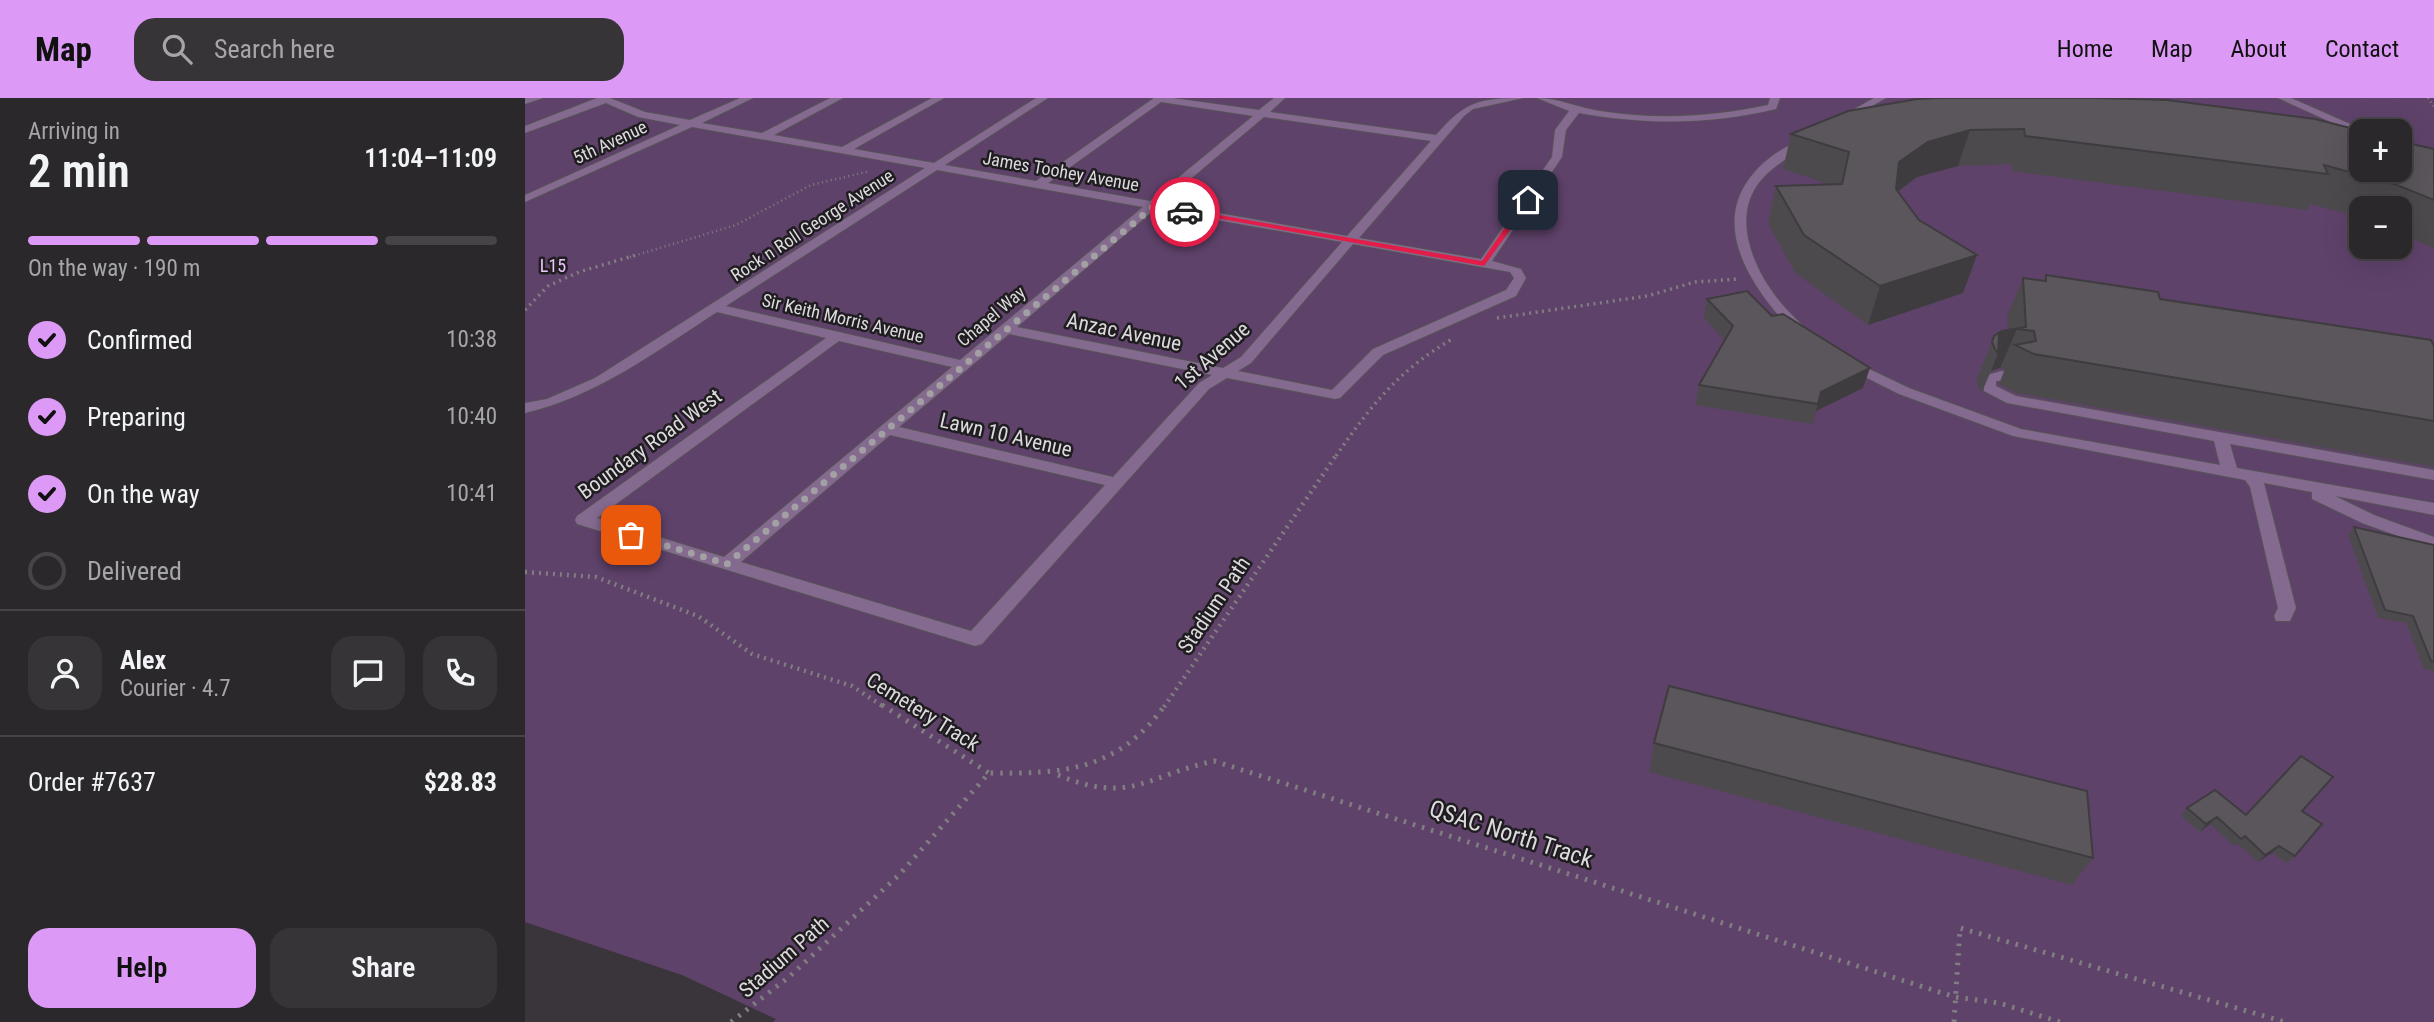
<!DOCTYPE html>
<html lang="en">
<head>
<meta charset="utf-8">
<style>
  :root { --surface:#2b282c; --page:#373438; --text:#f1f3f6; --muted:#a6a6a9; --line:#474448; --accent:#dc99f5 }
  body { margin:0; font-family:"Roboto Condensed",sans-serif; background:var(--page); color:var(--text); height:100vh; display:flex; flex-direction:column; font-size:26px; white-space:nowrap }
  * { box-sizing:border-box; margin:0 }
  p { font-size:23px; color:var(--muted) }
  .icon { flex:none; width:38px; height:38px; fill:none; stroke:currentColor; stroke-width:2; stroke-linecap:round; stroke-linejoin:round }
  .map { position:relative; flex:1; overflow:hidden }
  .sheet { display:flex; flex-direction:column; background:var(--surface); width:525px }
  .sheet>* { flex:none }
  .controls { position:absolute; left:1824px; top:21px; display:grid; gap:14px }
  .controls a { display:grid; place-items:center; width:63px; height:63px; border-radius:14px; background:var(--surface); box-shadow:0 7px 28px #0002,0 0 0 2px var(--line); font-size:35px }
  .pin { position:absolute; display:grid; place-items:center; width:60px; height:60px; color:#fff; margin:-30px; border-radius:14px; box-shadow:0 4px 10px #0006 }
  .courier { position:absolute; display:grid; place-items:center; width:70px; height:70px; margin:-35px; border:5px solid #e11d48; border-radius:50%; background:#fff; color:#222; box-shadow:0 2px 9px #0007 }
  .headline em { font-style:normal; font-weight:600 }
  .headline div { display:flex; flex-direction:column-reverse }
  .headline { display:flex; align-items:center; justify-content:space-between; height:119px; padding:0 28px }
  h1 { font-size:46px; font-weight:600; line-height:52px }
  .bar { display:grid; grid-template-columns:repeat(4,1fr); gap:10px 7px; align-content:center; height:84px; padding:0 28px }
  .bar i { height:9px; border-radius:5px; background:var(--line) }
  .bar .current { background:var(--accent) }
  .bar p { grid-column:span 4 }
  .line { display:flex; align-items:center; gap:18px; padding:0 28px; border-top:2px solid var(--line) }
  .line div { flex:1 }
  .round { display:grid; place-items:center; flex:none; width:74px; height:74px; border-radius:21px; background:var(--page) }
  ol { padding:0 28px; list-style:none }
  li { display:flex; align-items:center; gap:21px; height:77px }
  li p { margin-inline-start:auto }
  li .icon { padding:7px; border-radius:50%; background:var(--accent); color:#111; stroke-width:4 }
  li:last-child { color:var(--muted) }
  li i { width:38px; height:38px; border:4px solid var(--line); border-radius:50% }
  .primary-button { display:flex; gap:14px; margin-top:auto; padding:14px 28px }
  .primary-button a { flex:1; height:80px; border-radius:21px; background:var(--accent); color:#111; font-size:28px; font-weight:600; line-height:80px; text-align:center }
  .primary-button a+a { background:var(--page); color:var(--text) }
  header { display:flex; align-items:center; gap:42px; box-sizing:border-box; height:98px; padding:0 35px; background:var(--accent); color:#111 }
  header strong { font-size:33px }
  nav { display:flex; gap:38px; margin-inline-start:auto; font-size:24px }
  .search { width:490px; height:63px; background:var(--page); display:flex; align-items:center; gap:18px; box-sizing:border-box; padding:0 24px; border-radius:21px; color:var(--muted); font-size:26px }
  main { display:flex; flex:1; min-height:0 }
  .map>svg:first-child { display:block }
</style>
</head>
<body>
<header>
<strong>Map</strong>
<div class="search"><svg class="icon" aria-label="search" viewBox="0 0 24 24"><circle cx="10" cy="10" r="6"/><path d="M15 15l6 6"/></svg>Search here</div>
<nav><a>Home</a><a>Map</a><a>About</a><a>Contact</a></nav>
</header>
<main>
<section class="sheet">
<div class="headline"><div><h1>2 min</h1><p>Arriving in</p></div><em>11:04–11:09</em></div>
<div class="bar"><i class="current"></i><i class="current"></i><i class="current"></i><i></i><p>On the way · 190 m</p></div>
<ol>
<li><svg class="icon" aria-label="check" viewBox="0 0 24 24"><path d="M5 12l5 5 9-10"/></svg>Confirmed<p>10:38</p></li>
<li><svg class="icon" aria-label="check" viewBox="0 0 24 24"><path d="M5 12l5 5 9-10"/></svg>Preparing<p>10:40</p></li>
<li><svg class="icon" aria-label="check" viewBox="0 0 24 24"><path d="M5 12l5 5 9-10"/></svg>On the way<p>10:41</p></li>
<li><i></i>Delivered</li>
</ol>
<div class="line" style="height:126px"><a class="round"><svg class="icon" aria-label="person" viewBox="0 0 24 24"><circle cx="12" cy="8" r="4"/><path d="M4 21q1-7 8-7t8 7"/></svg></a><div><b>Alex</b><p>Courier · 4.7</p></div><a class="round"><svg class="icon" aria-label="chat" viewBox="0 0 24 24"><path d="M4 5h16v11H9l-5 4z"/></svg></a><a class="round"><svg class="icon" aria-label="phone" viewBox="0 0 24 24"><path d="M5 4h4l2 5-3 2q2 4 5 5l2-3 5 2v4C11 20 4 13 5 4z"/></svg></a></div>
<div class="line" style="height:91px"><div>Order #7637</div><b>$28.83</b></div>
<div class="primary-button"><a>Help</a><a>Share</a></div>
</section>
<div class="map">
<svg width="1909" height="924" viewBox="0 0 1909 924">
  <rect width="100%" height="100%" fill="#39353a"/>
  <path fill="#5f426a" fill-rule="evenodd" d="M0,0H1909V924H248L251,921L157,877L0,824ZM1836,33H1874V72H1836ZM1836,110H1874V149H1836Z"/>
  <g fill="none" stroke-linecap="round" stroke-linejoin="round">
    <defs>
      <g id="minor">
        <polygon points="0,0 18,0 0,6"/>
        <path d="M72,0H85L120,14L165,22L215,0H228L177,25L237,35L305,0H318L249,37L317,49L407,0H419L329,51L409,65L511,0H523L420,67L511,83L629,0H648L734,12L749,0H760L745,14L911,37C940,4 953,0 998,0L948,11L939,18L834,140L956,161L1027,59L1030,32L1044,13L1012,0C1033,0 1054,10 1075,13C1132,22 1187,19 1243,7L1245,0H1255L1251,11C1184,27 1121,27 1054,15L1041,32L1037,59L967,163L996,171L1001,180L991,198L858,257L815,300L810,301L702,280L684,291L457,546L450,548L52,426L50,422L52,418L301,240L192,214C130,254 72,298 0,315V305L22,301L70,280L400,70L167,29L0,104V97L155,27L113,19L81,5L0,35V28ZM636,4L728,18L625,103L523,85ZM739,19L906,43L822,138L637,105ZM412,72L618,109L435,262L201,208ZM630,111L817,144L716,259L698,270L492,229ZM828,146L985,174L989,180L981,192L848,251L807,292L713,273L726,265ZM484,236L687,277L674,285L588,379L374,329ZM314,243L427,269L199,459L72,420ZM365,337L580,387L446,533L216,464Z"/>
        <polygon points="1349,0 1361,0 1319,24 1310,22"/>
        <polygon points="1753,0 1766,0 1841,33 1832,36"/>
        <path d="M1279,39L1288,41C1272,56 1252,64 1237,81C1204,118 1229,173 1256,205C1264,215 1274,223 1282,233L1275,237L1270,236C1222,185 1174,114 1247,58C1257,51 1269,45 1279,39Z"/>
        <polygon points="1321,260 1384,290 1496,331 1695,367 1689,343 1482,305 1459,293 1459,278 1476,273 1492,275 1492,281 1471,283 1471,288 1491,298 1909,372 1909,382 1705,346 1712,370 1909,405 1909,417 1810,398 1849,417 1909,439 1909,451 1837,425 1787,401 1787,394 1739,385 1771,510 1765,523 1751,523 1749,518 1753,510 1725,389 1720,382 1488,338 1374,296 1316,267 1314,264"/>
      </g>
    </defs>
    <use href="#minor" stroke="#565357" stroke-width="2"/>
    <g stroke="#817e82" stroke-width="2.5" stroke-dasharray="1 3.5" stroke-linecap="butt">
      <polyline points="1903,0 1909,9"/>
      <polyline points="105,159 211,127 286,87 345,73"/>
    </g>
    <g stroke="#817e82" stroke-width="3.5" stroke-dasharray="2 4.5" stroke-linecap="butt">
      <polyline points="0,212 23,188 54,174 111,157"/>
      <polyline points="972,220 1122,198 1170,184 1214,181"/>
      <path d="M811,358C846,307 875,271 929,240"/>
    </g>
    <g stroke="#817e82" stroke-width="4.5" stroke-dasharray="2 5" stroke-linecap="butt">
      <polyline points="0,474 71,479 173,518 227,556 327,588 359,609"/>
      <polyline points="639,609 812,356"/>
    </g>
    <g stroke="#817e82" stroke-width="5" stroke-dasharray="2.5 7" stroke-linecap="butt">
      <polyline points="357,607 464,675"/>
      <path d="M533,677C606,707 620,678 689,663L1430,899L1474,905L1535,924"/>
      <path d="M206,924L264,879L374,777L464,675C538,676 593,673 640,607"/>
      <polyline points="1429,924 1435,830 1760,924"/>
    </g>
    <use href="#minor" fill="#846a8f" fill-rule="evenodd"/>
  </g>
  <g fill="#4d4a4e">
    <polygon points="1323,13 1909,51 1909,150 1874,135 1874,110 1836,110 1836,120 1786,106 1782,112 1487,73 1487,66 1433,68 1392,79 1373,94 1394,122 1452,157 1438,195 1343,227 1270,175 1243,125 1251,88 1305,87 1258,71 1266,36"/>
    <polygon points="1521,177 1635,201 1909,248 1909,369 1492,295 1474,286 1480,271 1475,270 1466,273 1457,294 1454,291 1451,283 1469,238 1483,232 1482,218 1498,180 1518,183"/>
    <polygon points="1182,201 1247,218 1338,290 1291,313 1288,326 1170,307 1174,287 1200,243 1179,220"/>
    <polygon points="1829,429 1909,447 1909,573 1899,571 1881,525 1853,520 1823,437"/>
    <polygon points="1129,645 1568,760 1547,787 1124,674"/>
    <polygon points="1662,710 1721,717 1777,713 1770,758 1762,765 1747,755 1733,764 1713,746 1709,748 1685,726 1675,734 1656,718"/>
  </g>
  <g fill="#3f3c40">
    <polygon points="1445,32 1433,68 1392,79 1364,100 1374,64 1403,44"/>
    <polygon points="1452,157 1438,195 1343,227 1355,188"/>
    <polygon points="1492,231 1475,270 1466,273 1473,255 1474,236"/>
    <polygon points="1345,270 1338,290 1291,313 1296,294"/>
    <polygon points="1692,719 1685,726 1675,734 1681,726"/>
    <polygon points="1754,748 1747,755 1733,764 1740,757"/>
  </g>
  <g fill="#5a565b" stroke="#3f3c40" stroke-width="2">
    <polygon points="1413,0 1574,0 1642,2 1790,21 1837,33 1836,33 1836,72 1874,72 1874,43 1909,51 1909,102 1872,87 1799,67 1803,76 1500,38 1499,31 1445,32 1403,44 1374,64 1371,91 1394,122 1452,157 1355,188 1279,137 1251,88 1317,86 1324,54 1266,36 1323,13 1392,1"/>
    <polygon points="1521,177 1633,194 1635,201 1906,242 1909,248 1909,323 1509,256 1490,247 1511,243 1509,233 1492,231 1474,236 1473,255 1470,251 1467,244 1469,238 1477,233 1501,229 1498,180 1521,183"/>
    <polygon points="1222,193 1247,218 1258,216 1345,270 1296,294 1293,306 1174,287 1208,228 1182,201"/>
    <polygon points="1829,429 1909,447 1909,564 1906,563 1888,518 1860,512"/>
    <polygon points="1144,588 1562,693 1568,760 1129,645"/>
    <polygon points="1776,658 1808,679 1777,713 1797,726 1770,758 1754,748 1740,757 1720,738 1716,741 1692,719 1681,726 1662,710 1690,692 1721,717"/>
  </g>
  <polygon fill="#e11d48" points="1000,100 1007,102 959,168 657,114 660,111 957,163"/>
  <g fill="none" stroke-linecap="round" stroke-linejoin="round">
    <polyline stroke="#a3a0a4" stroke-width="7" stroke-dasharray="0 12.6" points="106,437 202,466 629,108 660,114"/>
  </g>
  <g text-anchor="middle" dominant-baseline="central" stroke-width="5" stroke-linejoin="round" paint-order="stroke">
    <g font-size="18" fill="#dcdadd" stroke="#1f1d20">
      <text transform="translate(85 44) rotate(-25)">5th Avenue</text>
      <text transform="translate(536 73) rotate(10)">James Toohey Avenue</text>
      <text transform="translate(287 127) rotate(-33)">Rock n Roll George Avenue</text>
      <text transform="translate(466 218) rotate(-40)">Chapel Way</text>
      <text transform="translate(318 220) rotate(13)">Sir Keith Morris Avenue</text>
    </g>
    <g font-size="18" fill="#eec4fe" stroke="#1f1d20">
      <text x="28" y="167">L15</text>
    </g>
    <g font-size="21" fill="#dcdadd" stroke="#1f1d20">
      <text transform="translate(599 234) rotate(12)">Anzac Avenue</text>
      <text transform="translate(687 258) rotate(-41)">1st Avenue</text>
      <text transform="translate(481 337) rotate(13)">Lawn 10 Avenue</text>
      <text transform="translate(125 346) rotate(-36)">Boundary Road West</text>
      <text transform="translate(689 507) rotate(-56)">Stadium Path</text>
      <text transform="translate(398 614) rotate(32)">Cemetery Track</text>
      <text transform="translate(259 859) rotate(-41)">Stadium Path</text>
    </g>
    <g font-size="24" fill="#dcdadd" stroke="#1f1d20">
      <text transform="translate(986 736) rotate(18)">QSAC North Track</text>
    </g>
  </g>
</svg>
<div class="controls">
<a>+</a>
<a>−</a>
</div>
<div class="pin" style="left:106px;top:437px;background:#ea580c"><svg class="icon" aria-label="bag" viewBox="0 0 24 24"><path d="M5 8h14l-1 12H6zM9 8a3 3 0 0 1 6 0"/></svg></div>
<div class="pin" style="left:1003px;top:102px;background:#1f2937"><svg class="icon" aria-label="home" viewBox="0 0 24 24"><path d="M3 11l9-7 9 7M6 9v11h12V9"/></svg></div>
<div class="courier" style="left:660px;top:114px"><svg class="icon" aria-label="car" viewBox="0 0 24 24"><path d="M5 17H2v-5l4-1 3-4h7l3 4 3 1v5h-3M9 17h6M6 11h13"/><circle cx="7" cy="17" r="2"/><circle cx="17" cy="17" r="2"/></svg></div>
</div>
</main>
</body>
</html>
